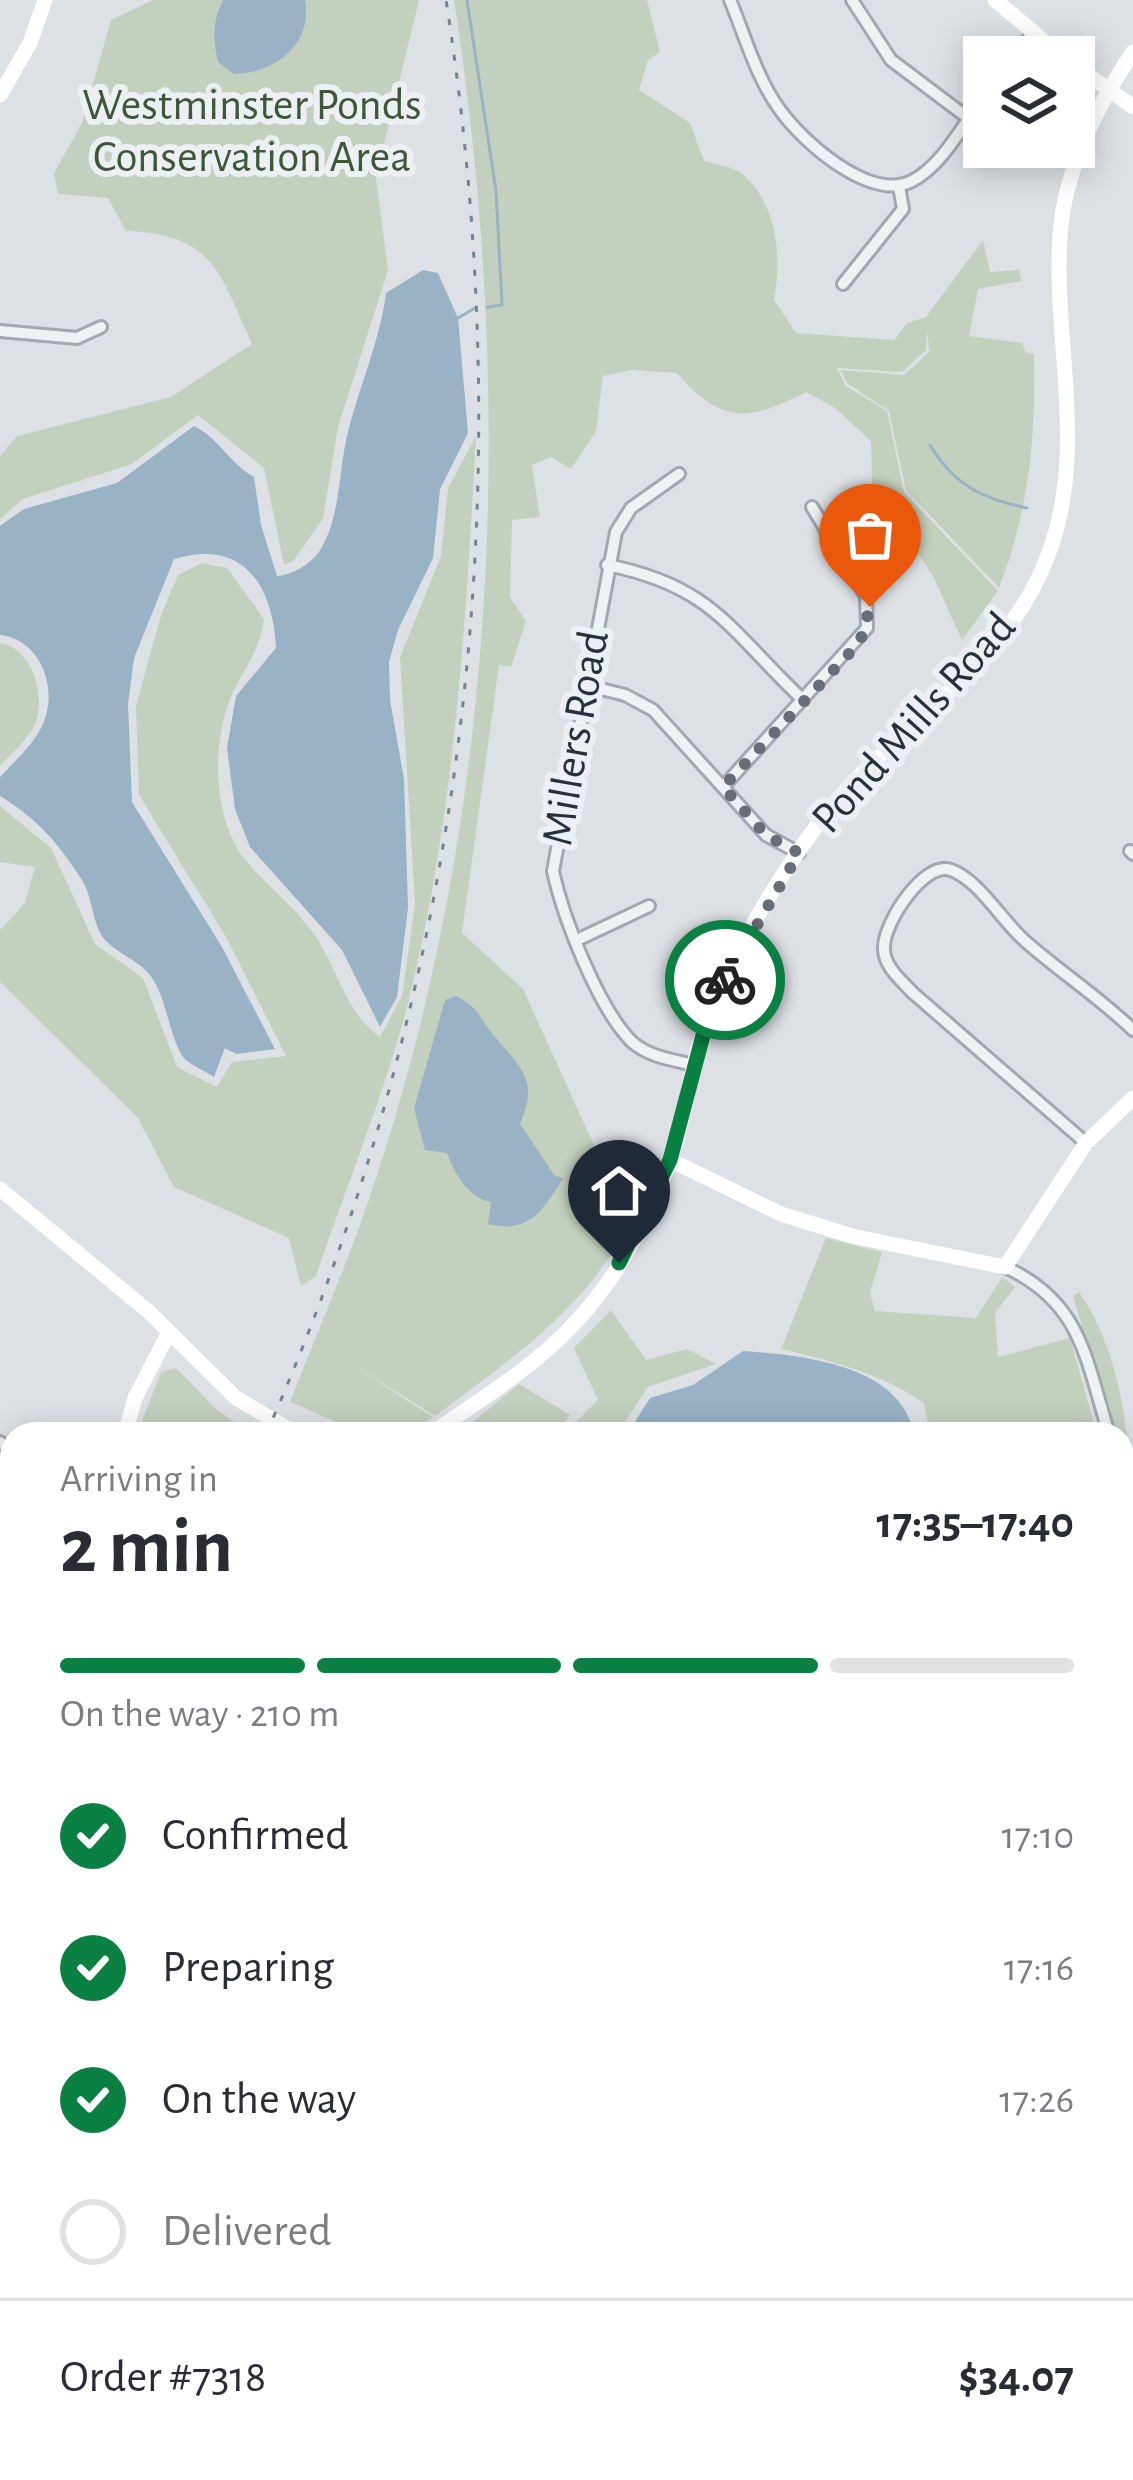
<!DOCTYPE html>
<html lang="en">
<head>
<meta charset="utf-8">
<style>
  :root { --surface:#fff; --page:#f7f7f7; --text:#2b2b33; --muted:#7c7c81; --line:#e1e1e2; --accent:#0b8043 }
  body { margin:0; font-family:"Alegreya Sans",sans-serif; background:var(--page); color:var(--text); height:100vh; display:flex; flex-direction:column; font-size:45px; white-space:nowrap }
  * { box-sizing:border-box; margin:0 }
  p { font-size:39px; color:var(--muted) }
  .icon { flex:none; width:66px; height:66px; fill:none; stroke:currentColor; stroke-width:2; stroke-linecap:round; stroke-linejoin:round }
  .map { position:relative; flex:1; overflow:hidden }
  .panel { position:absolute; left:0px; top:1422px; width:1134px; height:1059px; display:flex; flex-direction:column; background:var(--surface); border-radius:36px 36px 0 0; box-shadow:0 6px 30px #0003 }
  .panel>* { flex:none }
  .buttons { position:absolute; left:963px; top:36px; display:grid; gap:24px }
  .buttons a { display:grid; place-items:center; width:132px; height:132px; border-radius:0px; background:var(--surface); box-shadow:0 6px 30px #0003; font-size:60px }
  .pin { position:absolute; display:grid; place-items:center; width:102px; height:102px; color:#fff; margin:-123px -51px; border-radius:50% 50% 50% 0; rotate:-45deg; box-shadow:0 0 12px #0007 }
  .pin .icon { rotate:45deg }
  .courier { position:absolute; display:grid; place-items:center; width:120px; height:120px; margin:-60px; border:9px solid #0b8043; border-radius:50%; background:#fff; color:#222; box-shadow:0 3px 15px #0007 }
  .overview em { font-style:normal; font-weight:700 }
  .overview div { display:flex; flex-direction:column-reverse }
  .overview { display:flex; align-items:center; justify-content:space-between; height:204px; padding:0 60px }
  h1 { font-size:78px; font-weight:700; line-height:90px }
  .bar { display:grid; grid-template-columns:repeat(4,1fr); gap:18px 12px; align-content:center; height:144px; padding:0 60px }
  .bar i { height:15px; border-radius:9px; background:var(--line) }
  .bar .current { background:var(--accent) }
  .bar p { grid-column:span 4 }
  .line { display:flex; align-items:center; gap:30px; padding:0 60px; border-top:3px solid var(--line) }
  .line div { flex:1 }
  ol { padding:0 60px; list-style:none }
  li { display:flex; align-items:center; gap:36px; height:132px }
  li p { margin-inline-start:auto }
  li .icon { padding:12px; border-radius:50%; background:var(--accent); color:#fff; stroke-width:4 }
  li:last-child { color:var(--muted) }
  li i { width:66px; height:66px; border:6px solid var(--line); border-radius:50% }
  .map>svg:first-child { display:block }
</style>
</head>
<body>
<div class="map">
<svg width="1133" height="2480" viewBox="0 0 1133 2480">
  <rect width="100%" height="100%" fill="#dde1e6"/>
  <g fill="#c4d0be">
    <path d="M153,0H419L376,178L388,270L338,427L323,519L293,561L284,565L264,468L198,415L132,464L23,499L0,519V456L17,436L171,397L252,344C220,274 214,234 126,231L108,198L58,194L54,173L82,123L111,20Z"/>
    <path d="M454,0H647L660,52L648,60L639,90L690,123L704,161C714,164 733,167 741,173C778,203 782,259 774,300L796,333L894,340L907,323L926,317L983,240L990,272L1019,270L1022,281L978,289L969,336L1022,343L1026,352L1034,354C1036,436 1029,511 999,588L906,490L889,411L848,384L840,370L904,375L929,352L927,328L926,350L902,372L837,368L846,386L887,411L904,492L998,591L962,640L933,576L872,485L871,441L835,408L806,392C748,422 721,424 677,373L633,370L603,376L596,431L571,469L551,457L532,465L540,517L512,520L510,597L526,621L511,667L499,665L462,933L523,989L593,1143L601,1173L641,1193C605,1297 518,1353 435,1416L348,1362L433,1417C381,1455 342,1422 290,1402C313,1343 338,1285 360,1225C499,835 517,406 454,0Z"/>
    <path d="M476,436C466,625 454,822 407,1007C383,1098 346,1187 316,1276L301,1286L289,1238L174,1187L138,1118L0,982V930L25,903L35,867L0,862V806L51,848L95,944L143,978L177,1067L217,1087L232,1062L286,1056L226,937L139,795L136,706L161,615L178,575L202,563L227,568L264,619C260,655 236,677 226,711C212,757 215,824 247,862C267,885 292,905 311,930C337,964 344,1012 380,1037L402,996L415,904L400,657L441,556L448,488Z"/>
    <path d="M0,643C34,648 49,703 32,730C24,743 10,755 0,766Z"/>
    <path d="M826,1238L882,1252L870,1293L875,1311L976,1318L1002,1277L1015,1287L995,1313L998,1357L1070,1338L1097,1434H930L924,1403C880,1373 832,1361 781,1349Z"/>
    <path d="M1079,1292C1133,1369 1133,1485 1133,1581H1122L1129,1505L1122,1434H1114L1073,1296Z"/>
    <polygon points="611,1310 646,1360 687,1349 716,1364 648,1387 617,1434 564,1434 598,1400 574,1348"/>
    <polygon points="176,1368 218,1411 253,1434 137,1434 161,1372"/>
    <polygon points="519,1384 570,1415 556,1434 458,1434"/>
    <polygon points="1133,2015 1133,2169 1122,2173 1122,2031"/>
    <polygon points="213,2469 569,2469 561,2480 205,2480"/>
    <polygon points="589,2469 716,2469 810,2480 581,2480"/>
  </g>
  <g fill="#99b2c6">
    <path d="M223,0H305C313,44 276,73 234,74L218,62C213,38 212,22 223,0Z"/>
    <path d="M423,270L438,273L458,318L468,433L440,489L433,558L398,630L389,662L390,700L404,779L408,908L397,997L380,1027L342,950L250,847L235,809L227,748L236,696L276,648C273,585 243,538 174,559L134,658L128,704L132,802L222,947L275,1049L236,1054L225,1048L214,1077C207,1072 188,1064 183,1057C170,1037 167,1003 154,981C142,959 112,954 100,933C92,917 92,896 82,880C59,844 38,819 0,796V777C15,761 34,744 43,724C59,688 40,639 0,635V526L24,509L117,483L194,426C220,439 229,463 254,477L261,525L277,576C294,575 314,562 322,547C342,511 338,467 349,428C361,382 380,340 386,293Z"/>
    <path d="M456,996C480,1008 480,1020 496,1038C522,1069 539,1080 520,1124L555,1176L563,1178C543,1211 529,1234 488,1224L491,1202C469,1198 455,1175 447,1153L425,1150L414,1108L445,1000Z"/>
    <path d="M743,1351C801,1355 901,1364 914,1434H627L650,1398L693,1385Z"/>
  </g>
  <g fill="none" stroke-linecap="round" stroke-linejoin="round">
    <g stroke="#99b2c6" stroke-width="3">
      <polyline points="467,0 496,191 502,305 487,307"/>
      <polyline points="458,318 475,308"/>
      <path d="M930,445C955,486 983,499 1027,508"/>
      <polyline points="595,2469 597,2480"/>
    </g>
    <defs>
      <g id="street">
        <path d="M730,0C745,36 757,79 780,110C803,142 870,202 912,181C943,165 963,124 984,97"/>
        <polyline points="852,0 891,60 968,118"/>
        <polyline points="1015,57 1031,35"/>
        <polyline points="843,284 903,209 899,186"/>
        <polyline points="0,331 77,338 101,327"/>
        <path d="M679,474L631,508L616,532L553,871C563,917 598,1008 632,1042C649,1057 673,1060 694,1065"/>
        <path d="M607,565C713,586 730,631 803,700"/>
        <polyline points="585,685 625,695 653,710 766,835 799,853"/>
        <polyline points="723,787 867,628 866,596 812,507"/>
        <polyline points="1130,851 1133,854"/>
        <polyline points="577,940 649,906"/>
        <path d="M1086,1143L913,993C901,980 883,966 884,947C884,922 925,860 951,870C980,881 1001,920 1025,941C1060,972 1099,997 1133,1030"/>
        <path d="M1005,1267C1082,1302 1086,1360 1109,1434"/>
        <polyline points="0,1442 12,1452"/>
        <polyline points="0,1599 12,1620"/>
        <polyline points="0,1713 12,1691"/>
        <polyline points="1122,1736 1133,1743"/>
        <polyline points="1122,2009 1133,1993"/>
        <polyline points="0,2085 12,2079"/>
      </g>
      <g id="highway">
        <polyline points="1122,2193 1133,2188"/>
        <polyline points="1122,2356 1133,2339"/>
        <polyline points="1122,2412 1133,2396"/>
        <polyline points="1122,2438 1133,2421"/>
        <polyline points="1093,2480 1101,2469"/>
      </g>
    </defs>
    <use href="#street" stroke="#a3a8b0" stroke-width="16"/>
    <use href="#highway" stroke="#85909c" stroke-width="27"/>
    <use href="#street" stroke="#eff2f5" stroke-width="10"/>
    <g stroke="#fff" stroke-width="15">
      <polyline points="995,0 1063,57"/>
      <polyline points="1074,65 1133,107"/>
      <polyline points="0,95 30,43 45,0"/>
      <polyline points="670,1160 781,1214 852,1236 1005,1267 1086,1143 1133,1098"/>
      <polyline points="0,1189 148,1311 236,1398 297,1434"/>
      <polyline points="125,1434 135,1398 169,1332"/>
      <path d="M430,1434C479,1401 534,1367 574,1324C621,1274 660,1201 678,1135C688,1097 693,1057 707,1021C733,953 775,882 818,824C889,728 1010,667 1050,550C1087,446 1053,341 1060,235C1065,168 1097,106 1133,52"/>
      <polyline points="0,2244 12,2228"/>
      <polyline points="0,2276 12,2275"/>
      <polyline points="967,2469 1009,2475"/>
    </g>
    <use href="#highway" stroke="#fff" stroke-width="21"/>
    <g stroke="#77828f" stroke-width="3" stroke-dasharray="6 12" stroke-linecap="butt">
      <path d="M266,1434C467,982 522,487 446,0"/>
      <polyline points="0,1892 12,1876"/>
    </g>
    <polyline stroke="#fff" stroke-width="15" points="1009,2475 1043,2480"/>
  </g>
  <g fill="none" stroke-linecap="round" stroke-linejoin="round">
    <polyline stroke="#676e78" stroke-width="12" stroke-dasharray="0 21.6" points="725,980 799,853 766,835 723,787 860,642 870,607"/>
    <polyline stroke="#0b8043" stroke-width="15" points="619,1263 670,1160 706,1024 725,980"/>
  </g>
  <g text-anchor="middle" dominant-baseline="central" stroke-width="12" stroke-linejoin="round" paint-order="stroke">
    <g font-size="45" fill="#3e5735" stroke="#ecf0f4">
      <text x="252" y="105">Westminster Ponds<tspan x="252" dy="52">Conservation Area</tspan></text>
    </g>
    <g font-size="45" fill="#27303c" stroke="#ecf0f4">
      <text transform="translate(914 723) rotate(-48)">Pond Mills Road</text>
      <text transform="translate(576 738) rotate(-80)">Millers Road</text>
    </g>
  </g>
</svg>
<div class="buttons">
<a><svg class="icon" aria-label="layers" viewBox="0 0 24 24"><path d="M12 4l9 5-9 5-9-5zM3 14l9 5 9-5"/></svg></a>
</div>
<div class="pin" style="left:870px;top:607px;background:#ea580c"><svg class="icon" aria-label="bag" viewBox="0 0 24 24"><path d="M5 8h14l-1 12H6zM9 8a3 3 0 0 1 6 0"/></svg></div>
<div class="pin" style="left:619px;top:1263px;background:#1f2937"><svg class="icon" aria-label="home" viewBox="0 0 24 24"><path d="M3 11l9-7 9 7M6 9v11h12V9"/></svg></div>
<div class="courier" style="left:725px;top:980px"><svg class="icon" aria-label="bike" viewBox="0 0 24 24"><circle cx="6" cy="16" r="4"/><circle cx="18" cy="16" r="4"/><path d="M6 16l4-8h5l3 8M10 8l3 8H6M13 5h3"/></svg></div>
<section class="panel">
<div class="overview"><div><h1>2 min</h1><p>Arriving in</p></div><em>17:35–17:40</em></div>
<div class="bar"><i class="current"></i><i class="current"></i><i class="current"></i><i></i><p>On the way · 210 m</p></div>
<ol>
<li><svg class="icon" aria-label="check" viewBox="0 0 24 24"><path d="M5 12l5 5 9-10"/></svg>Confirmed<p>17:10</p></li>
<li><svg class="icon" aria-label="check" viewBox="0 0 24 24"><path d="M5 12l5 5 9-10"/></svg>Preparing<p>17:16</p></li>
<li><svg class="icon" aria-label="check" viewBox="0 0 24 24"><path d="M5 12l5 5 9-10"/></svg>On the way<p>17:26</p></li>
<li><i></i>Delivered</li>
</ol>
<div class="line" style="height:156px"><div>Order #7318</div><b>$34.07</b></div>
</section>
</div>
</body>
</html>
